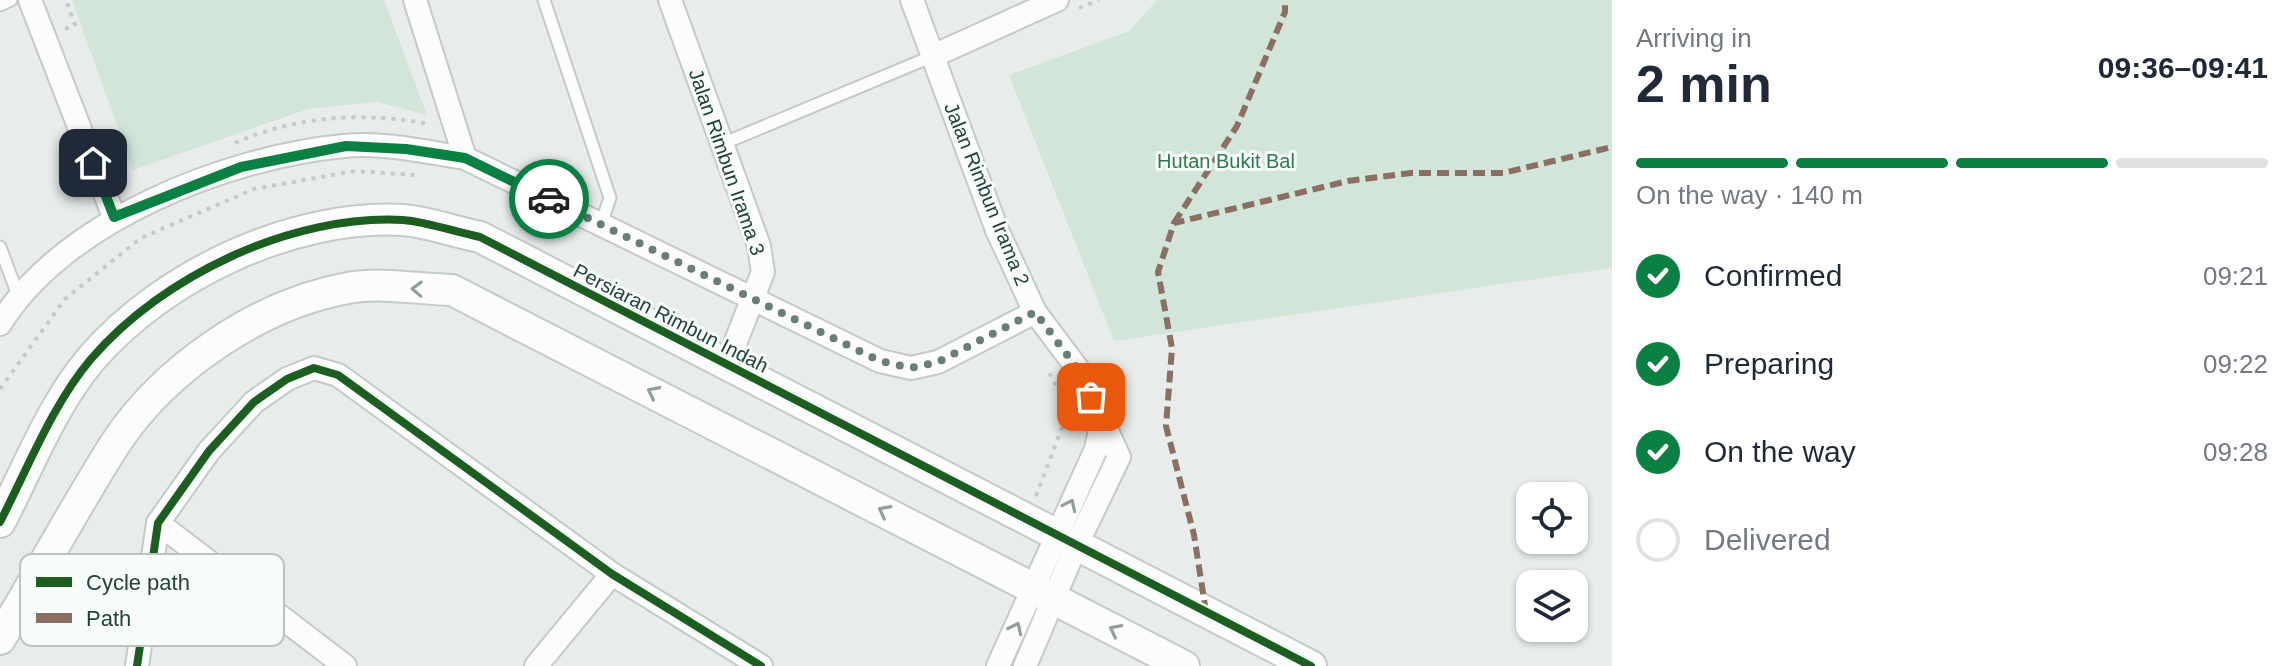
<!DOCTYPE html>
<html lang="en">
<head>
<meta charset="utf-8">
<style>
  :root { --surface:#fff; --page:#f6f6f7; --text:#1f2937; --muted:#747a83; --line:#e0e1e3; --accent:#0b8043 }
  body { margin:0; font-family:Helvetica,sans-serif; background:var(--page); color:var(--text); height:100vh; display:flex; flex-direction:column; font-size:30px; white-space:nowrap }
  * { box-sizing:border-box; margin:0 }
  p { font-size:26px; color:var(--muted) }
  .icon { flex:none; width:44px; height:44px; fill:none; stroke:currentColor; stroke-width:2; stroke-linecap:round; stroke-linejoin:round }
  .map { position:relative; flex:1; overflow:hidden }
  .side { display:flex; flex-direction:column; background:var(--surface); width:680px }
  .side>* { flex:none }
  .buttons { position:absolute; left:1516px; top:482px; display:grid; gap:16px }
  .buttons a { display:grid; place-items:center; width:72px; height:72px; border-radius:16px; background:var(--surface); box-shadow:0 2px 6px #0004; font-size:40px }
  .pin { position:absolute; display:grid; place-items:center; width:68px; height:68px; color:#fff; margin:-34px; border-radius:16px; box-shadow:0 4px 12px #0006 }
  .courier { position:absolute; display:grid; place-items:center; width:80px; height:80px; margin:-40px; border:6px solid #0b8043; border-radius:50%; background:#fff; color:#222; box-shadow:0 2px 10px #0007 }
  .headline em { font-style:normal; font-weight:800 }
  .headline div { display:flex; flex-direction:column-reverse }
  .headline { display:flex; align-items:center; justify-content:space-between; height:136px; padding:0 24px }
  h1 { font-size:52px; font-weight:800; line-height:60px }
  .bar { display:grid; grid-template-columns:repeat(4,1fr); gap:12px 8px; align-content:center; height:96px; padding:0 24px }
  .bar i { height:10px; border-radius:6px; background:var(--line) }
  .bar .active { background:var(--accent) }
  .bar p { grid-column:span 4 }
  ol { padding:0 24px; list-style:none }
  li { display:flex; align-items:center; gap:24px; height:88px }
  li p { margin-inline-start:auto }
  li .icon { padding:8px; border-radius:50%; background:var(--accent); color:#fff; stroke-width:4 }
  li:last-child { color:var(--muted) }
  li i { width:44px; height:44px; border:4px solid var(--line); border-radius:50% }
  main { display:flex; flex:1; min-height:0 }
  .map>svg:first-child { display:block }
</style>
</head>
<body>
<main>
<div class="map">
<svg width="1612" height="666" viewBox="0 0 1612 666">
  <rect width="100%" height="100%" fill="#e8edeb"/>
  <g fill="#d1e6d8">
    <polygon points="72,0 384,0 427,115 377,102 308,109 133,170"/>
    <polygon points="1157,0 1612,0 1612,268 1114,341 1009,75 1129,31"/>
  </g>
  <g fill="none" stroke-linecap="round" stroke-linejoin="round">
    <defs>
      <g id="lane">
        <polyline points="544,0 610,198 601,224"/>
        <polyline points="0,5 11,0"/>
        <polyline points="722,144 933,56"/>
        <polyline points="0,247 18,295"/>
      </g>
      <g id="street">
        <polyline points="30,0 114,217"/>
        <polyline points="415,0 465,158"/>
        <polyline points="670,0 759,246 763,272 727,364"/>
        <polyline points="912,0 997,230 1035,312 1080,372 1119,457 1076,546 1025,666"/>
        <polyline points="933,56 1057,0"/>
        <path d="M0,324C63,221 227,157 344,146C384,142 426,152 465,158L880,361L911,368L938,362L1035,312"/>
        <polyline points="158,523 345,666"/>
        <polyline points="137,666 158,523 209,451 254,402 287,379 314,368 338,375 612,574 761,666"/>
        <polyline points="536,666 612,574"/>
        <polyline points="998,666 1096,449 1102,422"/>
      </g>
      <g id="secondary">
        <path d="M0,522C28,468 52,405 91,359C163,275 293,214 403,220C428,222 455,232 480,237L1311,666"/>
        <path d="M0,639C39,574 75,507 115,444C165,368 259,304 348,288C380,282 419,289 452,290L1184,666"/>
      </g>
    </defs>
    <use href="#lane" stroke="#c5cac8" stroke-width="15"/>
    <use href="#street" stroke="#c5cac8" stroke-width="26"/>
    <use href="#secondary" stroke="#c3cbc8" stroke-width="34"/>
    <g stroke="#c3ccca" stroke-width="4" stroke-dasharray="4 6" stroke-linecap="butt">
      <polyline points="1079,8 1099,0"/>
      <polyline points="65,29 75,25 66,0"/>
      <path d="M235,143C299,115 363,112 430,124"/>
      <polyline points="0,389 65,299 141,238 254,189 355,171 415,175"/>
      <polyline points="1036,496 1069,409 1047,369"/>
    </g>
    <use href="#lane" stroke="#fcfcfc" stroke-width="11"/>
    <use href="#street" stroke="#fcfcfc" stroke-width="22"/>
    <use href="#secondary" stroke="#fcfcfc" stroke-width="30"/>
    <g stroke="#8d6e63" stroke-width="6" stroke-dasharray="12 6" stroke-linecap="butt">
      <polyline points="1174,223 1237,126 1285,12 1285,0"/>
      <polyline points="1206,612 1194,535 1166,426 1172,348 1158,272 1174,223 1348,181 1411,173 1503,173 1612,147"/>
    </g>
    <defs>
      <g id="cycleway">
        <path d="M0,522C28,468 52,405 91,359C163,275 293,214 403,220C428,222 455,232 480,237L1311,666"/>
        <polyline points="137,666 158,523 209,451 254,402 287,379 314,368 338,375 612,574 761,666"/>
      </g>
    </defs>
    <use href="#cycleway" stroke="#f7fbf9" stroke-width="13"/>
    <use href="#cycleway" stroke="#1b5e20" stroke-width="8"/>
  </g>
  <defs><path id="oneway-chevron" d="M-2-3.5L2.5 0L-2 3.5" fill="none" stroke-width="1.6" stroke-linecap="round" stroke-linejoin="round" transform="scale(2)"/></defs>
  <g stroke="#909f9b">
    <use href="#oneway-chevron" transform="translate(417 289) rotate(-178)"/>
    <use href="#oneway-chevron" transform="translate(653 392) rotate(-153)"/>
    <use href="#oneway-chevron" transform="translate(1070 505) rotate(-65)"/>
    <use href="#oneway-chevron" transform="translate(884 511) rotate(-152)"/>
    <use href="#oneway-chevron" transform="translate(1016 628) rotate(-65)"/>
    <use href="#oneway-chevron" transform="translate(1115 630) rotate(-153)"/>
  </g>
  <g fill="none" stroke-linecap="round" stroke-linejoin="round">
    <polyline stroke="#697e78" stroke-width="8" stroke-dasharray="0 14.4" points="549,199 880,361 911,368 938,362 1035,312 1080,372 1091,397"/>
    <polyline stroke="#0b8043" stroke-width="10" points="93,163 114,217 241,167 346,146 406,149 465,158 549,199"/>
  </g>
  <g text-anchor="middle" dominant-baseline="central" stroke-width="6" stroke-linejoin="round" paint-order="stroke">
    <g font-size="20" fill="#2d7a4b" stroke="#f7fbf9">
      <text x="1226" y="161">Hutan Bukit Bal</text>
    </g>
    <g font-size="20" fill="#24423a" stroke="#f7fbf9">
      <text transform="translate(727 162) rotate(71)">Jalan Rimbun Irama 3</text>
      <text transform="translate(987 194) rotate(68)">Jalan Rimbun Irama 2</text>
      <text transform="translate(671 318) rotate(27)">Persiaran Rimbun Indah</text>
    </g>
  </g>
  <rect x="20" y="554" width="264" height="92" rx="12" fill="#f7fbf9" stroke="#b8c4c0" stroke-width="2"/>
  <rect x="36" y="577" width="36" height="10" fill="#1b5e20"/>
  <rect x="36" y="613" width="36" height="10" fill="#8d6e63"/>
  <g font-size="22" fill="#24423a">
    <text x="86" y="590">Cycle path</text>
    <text x="86" y="626">Path</text>
  </g>
</svg>
<div class="buttons">
<a><svg class="icon" aria-label="locate" viewBox="0 0 24 24"><circle cx="12" cy="12" r="6"/><path d="M12 2v4M12 18v4M2 12h4M18 12h4"/></svg></a>
<a><svg class="icon" aria-label="layers" viewBox="0 0 24 24"><path d="M12 4l9 5-9 5-9-5zM3 14l9 5 9-5"/></svg></a>
</div>
<div class="pin" style="left:1091px;top:397px;background:#ea580c"><svg class="icon" aria-label="bag" viewBox="0 0 24 24"><path d="M5 8h14l-1 12H6zM9 8a3 3 0 0 1 6 0"/></svg></div>
<div class="pin" style="left:93px;top:163px;background:#1f2937"><svg class="icon" aria-label="home" viewBox="0 0 24 24"><path d="M3 11l9-7 9 7M6 9v11h12V9"/></svg></div>
<div class="courier" style="left:549px;top:199px"><svg class="icon" aria-label="car" viewBox="0 0 24 24"><path d="M5 17H2v-5l4-1 3-4h7l3 4 3 1v5h-3M9 17h6M6 11h13"/><circle cx="7" cy="17" r="2"/><circle cx="17" cy="17" r="2"/></svg></div>
</div>
<section class="side">
<div class="headline"><div><h1>2 min</h1><p>Arriving in</p></div><em>09:36–09:41</em></div>
<div class="bar"><i class="active"></i><i class="active"></i><i class="active"></i><i></i><p>On the way · 140 m</p></div>
<ol>
<li><svg class="icon" aria-label="check" viewBox="0 0 24 24"><path d="M5 12l5 5 9-10"/></svg>Confirmed<p>09:21</p></li>
<li><svg class="icon" aria-label="check" viewBox="0 0 24 24"><path d="M5 12l5 5 9-10"/></svg>Preparing<p>09:22</p></li>
<li><svg class="icon" aria-label="check" viewBox="0 0 24 24"><path d="M5 12l5 5 9-10"/></svg>On the way<p>09:28</p></li>
<li><i></i>Delivered</li>
</ol>
</section>
</main>
</body>
</html>
